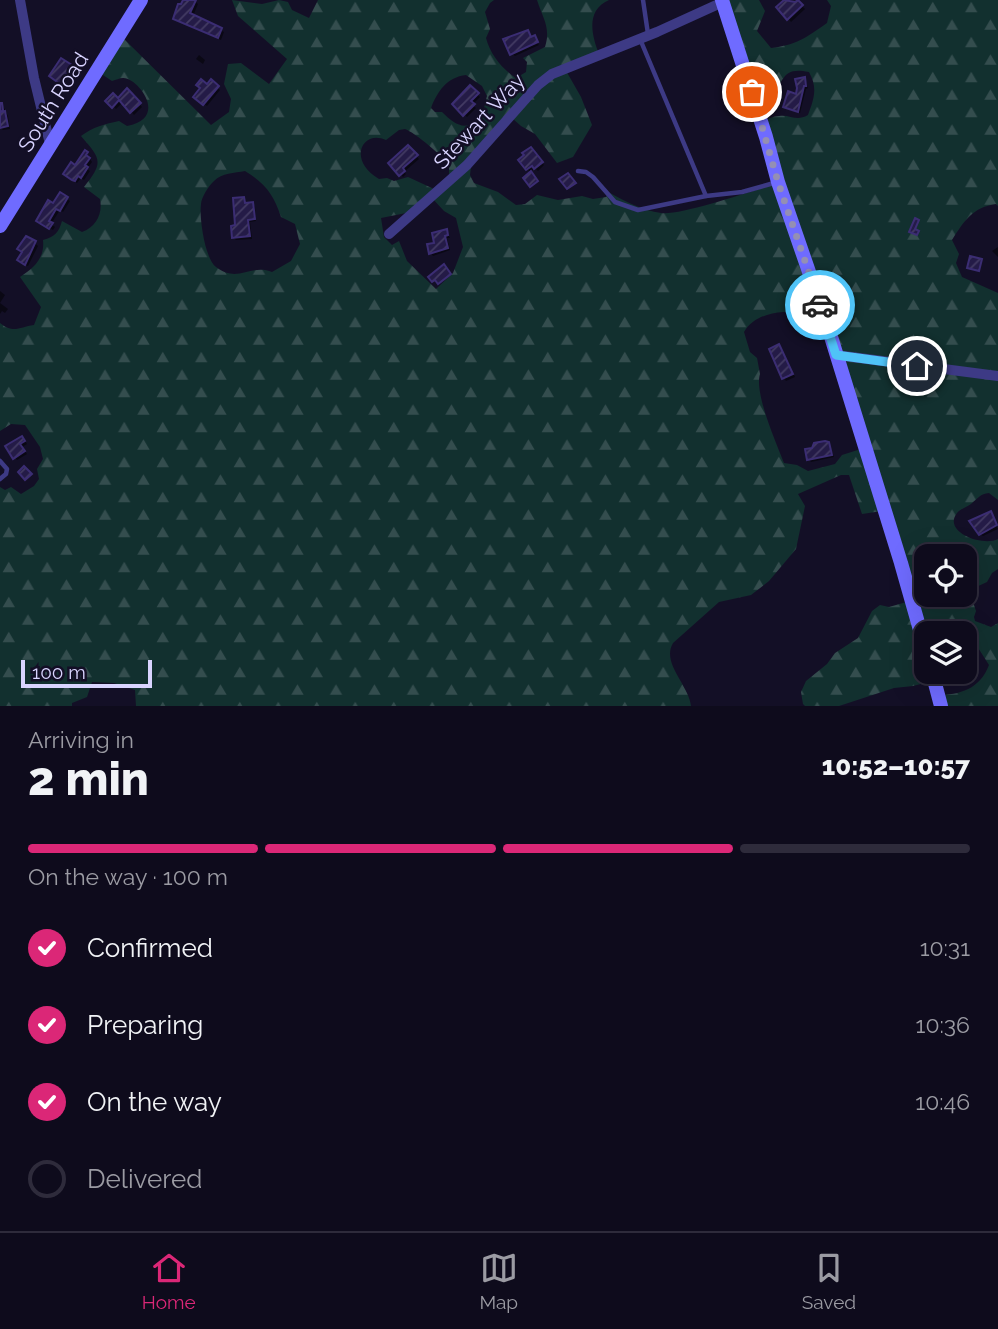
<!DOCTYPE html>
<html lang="en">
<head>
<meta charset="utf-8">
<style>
  :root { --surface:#0e0b1c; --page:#171425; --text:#f1f3f6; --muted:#9b9ba3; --line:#2e2b3b; --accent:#db2777 }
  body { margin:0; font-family:Raleway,sans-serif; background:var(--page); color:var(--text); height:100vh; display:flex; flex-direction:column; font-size:26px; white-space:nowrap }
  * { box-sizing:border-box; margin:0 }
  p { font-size:23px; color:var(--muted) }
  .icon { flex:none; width:38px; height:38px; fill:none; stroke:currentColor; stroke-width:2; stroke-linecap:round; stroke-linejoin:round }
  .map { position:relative; height:706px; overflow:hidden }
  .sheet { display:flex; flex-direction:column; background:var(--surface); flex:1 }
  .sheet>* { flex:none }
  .fabs { position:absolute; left:914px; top:544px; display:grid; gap:14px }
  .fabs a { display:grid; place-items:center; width:63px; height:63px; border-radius:14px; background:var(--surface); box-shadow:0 7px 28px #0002,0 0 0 2px var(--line); font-size:35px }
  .scale { position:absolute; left:21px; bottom:18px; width:131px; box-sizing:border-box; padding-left:7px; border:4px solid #d9d4ff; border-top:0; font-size:19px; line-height:24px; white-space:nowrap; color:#d9d4ff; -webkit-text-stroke:5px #130f26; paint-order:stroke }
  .pin { position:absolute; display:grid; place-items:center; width:60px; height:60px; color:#fff; margin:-30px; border:4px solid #fff; border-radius:50%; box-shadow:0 2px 7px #0007 }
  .courier { position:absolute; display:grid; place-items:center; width:70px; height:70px; margin:-35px; border:5px solid #4fc3f7; border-radius:50%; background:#fff; color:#222; box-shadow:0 2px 9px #0007 }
  .headline em { font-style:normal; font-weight:800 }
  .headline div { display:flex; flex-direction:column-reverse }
  .headline { display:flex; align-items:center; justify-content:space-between; height:119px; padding:0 28px }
  h1 { font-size:46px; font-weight:800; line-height:52px }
  .bar { display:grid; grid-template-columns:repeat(4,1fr); gap:10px 7px; align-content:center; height:84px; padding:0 28px }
  .bar i { height:9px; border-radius:5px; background:var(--line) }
  .bar .active { background:var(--accent) }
  .bar p { grid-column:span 4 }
  ol { padding:0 28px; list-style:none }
  li { display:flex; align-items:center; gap:21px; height:77px }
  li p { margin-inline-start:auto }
  li .icon { padding:7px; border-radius:50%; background:var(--accent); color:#fff; stroke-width:4 }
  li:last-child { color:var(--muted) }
  li i { width:38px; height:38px; border:4px solid var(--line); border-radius:50% }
  .menu { display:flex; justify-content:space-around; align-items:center; height:98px; border-top:2px solid var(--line); background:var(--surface); font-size:19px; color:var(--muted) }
  .menu a { display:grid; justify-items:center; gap:4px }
  .menu .active { color:var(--accent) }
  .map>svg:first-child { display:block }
</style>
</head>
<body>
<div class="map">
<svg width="998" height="706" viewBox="0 0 998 706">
  <defs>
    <pattern id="forest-firs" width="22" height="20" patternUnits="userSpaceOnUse" patternTransform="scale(1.75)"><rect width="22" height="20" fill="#12302f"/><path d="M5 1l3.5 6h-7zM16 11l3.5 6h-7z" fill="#344d4e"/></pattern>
    <pattern id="building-hatch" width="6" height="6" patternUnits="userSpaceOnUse" patternTransform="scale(1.75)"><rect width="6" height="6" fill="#241b47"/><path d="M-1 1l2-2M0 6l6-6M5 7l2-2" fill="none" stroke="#433b63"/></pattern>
  </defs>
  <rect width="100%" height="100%" fill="#130f26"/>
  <path fill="url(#forest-firs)" fill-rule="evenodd" d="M232,0L262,4L279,0L288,2L292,10L309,18L318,0H494L490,3L485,12L490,29L486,38C490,54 502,69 516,78L526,72L527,62L523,58L545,47C551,27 543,19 537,0H609C586,10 591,34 599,54L565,69L581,97L592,125L573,157L557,163L535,134L521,126L512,118L471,167L470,175L474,183L498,192L516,205L525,204L537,195L558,200L582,196L593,199L606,197L610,193C626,202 642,210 661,213C680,216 754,190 777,184L761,122C766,120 773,116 779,116C790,114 796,122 808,115C814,99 818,88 809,72C780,66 787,82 770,93C766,96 758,97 753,99L720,0H759L765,11L757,31L771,48C796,45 806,38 827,23L831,6L827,0H998V206L996,204C973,207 964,221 952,240L959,254L956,263L962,277L998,293V500L989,493C980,494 978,498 971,504C967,507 960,509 957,513C942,532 983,547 998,539V569L992,573L987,582L974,588L971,596L976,611L974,617L975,621L991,627L998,623V706H940L937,695C960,695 980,689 989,665L975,643L964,640V634H926V672H939L932,681L913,686L894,688L839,706H805L803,704L801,692L806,681L827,664L835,653L858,638L872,611L880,605L889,607L910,601L882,511L862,514L849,475H841L798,494L805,506L796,549L769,581L751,595L719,602L673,643C661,663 689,685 691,706H136L135,690L114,683L92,682L87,697L72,703V706H0V487L5,490L11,487L21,494L34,486L39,479L37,469L43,459L40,447L25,425L11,424L0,431V323C13,334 20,327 34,325L41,307L20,277C34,268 45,258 43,240C55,237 59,232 62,221L82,232C96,227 103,214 100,199L84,187C104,162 101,159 81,136C93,127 105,124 119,121L127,126C170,118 137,77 123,78C119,78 116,80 112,81L97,71L121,36L211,125L229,112L231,99L224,84L228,64L241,63L269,84L287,59L238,16ZM466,75L482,86L487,96C485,102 485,108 482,112C469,134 456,126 442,112H435L431,108C437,92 447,77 466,75ZM405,129C414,132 446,158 449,167C449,169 449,177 449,179L434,189L408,177L394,181L387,178L379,179C347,161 362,129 386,140L399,130ZM245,171C265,183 274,195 281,217L295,224L300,244L291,261L272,272C251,263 238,284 216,267C205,259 199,218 201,204C201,198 209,185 214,181C222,173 234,173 245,171ZM432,198L444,211L456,218L463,247L453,273L436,289L407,261L399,241L392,245L384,237L381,218L416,211ZM819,311L861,449L842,455L835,464L808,471L797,465L784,463C776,442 754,393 760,374L757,358L750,352L744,332C759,307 794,312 819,311ZM926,556H964V595H926Z"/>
  <g fill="#0007">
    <polygon points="185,0 193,0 198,4 193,16 224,32 221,40 177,19"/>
    <polygon points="787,0 791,0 795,4 798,2 805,9 791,22 779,7"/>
    <polygon points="528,32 539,45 515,56 512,54"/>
    <polygon points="199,55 205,60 203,64 196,59"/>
    <polygon points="62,60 74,69 64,85 54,79"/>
    <polygon points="804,79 808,88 806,89 800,113 787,109 785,107 797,96"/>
    <polygon points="211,82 220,90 207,106 195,97"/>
    <polygon points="470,87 480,97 472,105 476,108 467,117 454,104"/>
    <polygon points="127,91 142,107 134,115 123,102 116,109 108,101 118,100"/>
    <polygon points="0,105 4,108 8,116 10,129 3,130 0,128"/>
    <polygon points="408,147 419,159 404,172 406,174 403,177 391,163"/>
    <polygon points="86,152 92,162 87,169 90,171 84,180 81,178 77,183 68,177"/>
    <polygon points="534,152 544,165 538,171 535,168 530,172 520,160"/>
    <polygon points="60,194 70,201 63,212 60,210 51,224 55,227 53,230 41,223"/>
    <polygon points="243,199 247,205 253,204 255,207 256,221 250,222 252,239 236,240 233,237"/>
    <polygon points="446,231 450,238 447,238 450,250 433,256 431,253"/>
    <polygon points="35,243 38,246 28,266 22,263"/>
    <polygon points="998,247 998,257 992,251"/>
    <polygon points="0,291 5,295 0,303 8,309 5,313 2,311 0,314"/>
    <polygon points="779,346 795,377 786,381 784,378"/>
    <polygon points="25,441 27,444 22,447 27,454 17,460 7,447"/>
    <polygon points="829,444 834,457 811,462 809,459 807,450"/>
    <polygon points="990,513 998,529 983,536 980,534"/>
  </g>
  <g fill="url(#building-hatch)" stroke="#3b2d73" stroke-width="2">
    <polygon points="183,0 196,0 190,13 222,28 218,38 173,19 178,4 181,4"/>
    <polygon points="784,0 795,2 798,0 803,5 787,20 776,7"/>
    <polygon points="528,30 531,37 535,35 538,42 510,55 503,39"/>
    <polygon points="61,58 72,65 60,84 49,76"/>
    <polygon points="805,77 806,86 804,86 798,112 783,107 788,91 796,94 797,88 795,79"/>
    <polygon points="201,79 207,84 211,79 219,86 203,105 193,97 200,88 196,85"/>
    <polygon points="470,85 479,93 471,101 475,104 463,116 452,104"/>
    <polygon points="127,88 141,103 130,113 119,100 112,108 105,101 113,93 118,98"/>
    <polygon points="0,103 2,103 3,110 1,112 5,111 8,126 0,128"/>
    <polygon points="408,145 418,155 403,168 405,171 399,176 388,163"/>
    <polygon points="531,147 543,162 534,169 532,166 526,170 518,160 524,155 522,153"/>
    <polygon points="85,150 88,152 86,155 90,158 85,165 88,167 81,178 78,176 75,181 72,180 63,174 71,162 75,165"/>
    <polygon points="531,171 538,181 530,187 523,178"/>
    <polygon points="568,173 576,183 567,189 559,179"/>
    <polygon points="60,192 68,197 60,211 56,209 49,221 53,223 49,229 36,221 48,200 53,203"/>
    <polygon points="244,197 245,203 253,202 255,219 248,220 250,236 232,238 231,226 235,225 233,198"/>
    <polygon points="915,218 919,220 915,229 919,231 917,235 909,232"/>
    <polygon points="447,229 448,235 445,236 448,248 429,254 427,244 434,243 432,233"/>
    <polygon points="26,236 36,241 25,265 17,260 22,252 17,249"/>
    <polygon points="970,256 982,259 979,271 967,268"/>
    <polygon points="444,264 451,274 438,284 435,280 432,282 428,277"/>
    <polygon points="779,344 793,374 782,379 769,349"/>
    <polygon points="22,436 25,441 20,444 25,451 13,459 5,446"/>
    <polygon points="825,441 829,442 832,455 807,460 805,449 812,448 814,443"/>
    <polygon points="24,466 32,474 25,480 18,472"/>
    <polygon points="991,511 997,525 979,535 969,521"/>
    <polygon points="964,652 976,665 969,670 964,664"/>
  </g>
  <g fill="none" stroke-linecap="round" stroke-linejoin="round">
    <g stroke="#3d3a85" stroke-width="4.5">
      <polyline points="643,0 648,34"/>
      <polyline points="640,39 706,196"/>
      <polyline points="578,171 586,172 593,177 615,202 638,210 706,196 742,192 774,183"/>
      <polyline points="0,461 7,469 6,474 0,479"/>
    </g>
    <g stroke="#3d3a85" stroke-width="10">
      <polyline points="20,0 34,78 50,144"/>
      <polyline points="389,234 467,165 538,85 552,74 657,32 723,2"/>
      <polyline points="836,355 998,376"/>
    </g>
    <g stroke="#6f6bff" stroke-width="14">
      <polyline points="722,0 766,137 778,182 828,327 901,563 926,651"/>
      <polyline points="0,226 141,0"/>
      <polyline points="932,672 941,706"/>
    </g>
  </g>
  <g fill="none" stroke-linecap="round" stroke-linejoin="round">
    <polyline stroke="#948fb3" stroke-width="7" stroke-dasharray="0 12.6" points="752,92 778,182 820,305"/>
    <polyline stroke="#4fc3f7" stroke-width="9" points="820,305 836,355 917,366"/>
  </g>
  <g text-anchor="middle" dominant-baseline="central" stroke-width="5" stroke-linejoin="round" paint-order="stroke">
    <g font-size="21" fill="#d9d4ff" stroke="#130f26">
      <text transform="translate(53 102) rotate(-58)">South Road</text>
      <text transform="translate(479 121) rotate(-47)">Stewart Way</text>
    </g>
  </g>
</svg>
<div class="fabs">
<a><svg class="icon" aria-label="locate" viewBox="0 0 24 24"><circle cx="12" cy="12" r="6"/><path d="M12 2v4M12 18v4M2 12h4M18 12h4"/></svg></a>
<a><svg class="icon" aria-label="layers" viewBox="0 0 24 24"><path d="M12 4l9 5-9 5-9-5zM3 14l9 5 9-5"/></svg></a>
</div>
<div class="scale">100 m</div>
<div class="pin" style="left:752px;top:92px;background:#ea580c"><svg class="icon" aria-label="bag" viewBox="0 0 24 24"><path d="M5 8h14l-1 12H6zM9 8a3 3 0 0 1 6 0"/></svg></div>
<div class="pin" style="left:917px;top:366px;background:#1f2937"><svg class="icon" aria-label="home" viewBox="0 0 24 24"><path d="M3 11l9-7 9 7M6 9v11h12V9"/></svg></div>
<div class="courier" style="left:820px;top:305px"><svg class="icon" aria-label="car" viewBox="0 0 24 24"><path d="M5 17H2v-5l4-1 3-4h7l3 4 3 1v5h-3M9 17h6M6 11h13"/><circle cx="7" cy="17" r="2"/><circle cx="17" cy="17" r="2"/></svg></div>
</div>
<section class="sheet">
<div class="headline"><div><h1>2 min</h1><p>Arriving in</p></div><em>10:52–10:57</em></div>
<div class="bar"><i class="active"></i><i class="active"></i><i class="active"></i><i></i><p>On the way · 100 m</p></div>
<ol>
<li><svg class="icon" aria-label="check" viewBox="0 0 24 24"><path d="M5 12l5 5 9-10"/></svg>Confirmed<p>10:31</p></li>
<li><svg class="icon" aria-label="check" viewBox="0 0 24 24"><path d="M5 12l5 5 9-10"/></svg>Preparing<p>10:36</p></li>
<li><svg class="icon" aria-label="check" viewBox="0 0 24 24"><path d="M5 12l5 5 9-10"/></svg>On the way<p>10:46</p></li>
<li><i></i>Delivered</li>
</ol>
</section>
<nav class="menu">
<a class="active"><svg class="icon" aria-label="home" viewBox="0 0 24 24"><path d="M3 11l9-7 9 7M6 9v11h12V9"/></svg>Home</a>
<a><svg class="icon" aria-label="map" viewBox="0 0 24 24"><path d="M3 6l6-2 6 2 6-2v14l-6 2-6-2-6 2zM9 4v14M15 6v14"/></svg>Map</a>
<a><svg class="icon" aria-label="saved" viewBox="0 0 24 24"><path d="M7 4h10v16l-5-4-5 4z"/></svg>Saved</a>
</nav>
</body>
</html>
